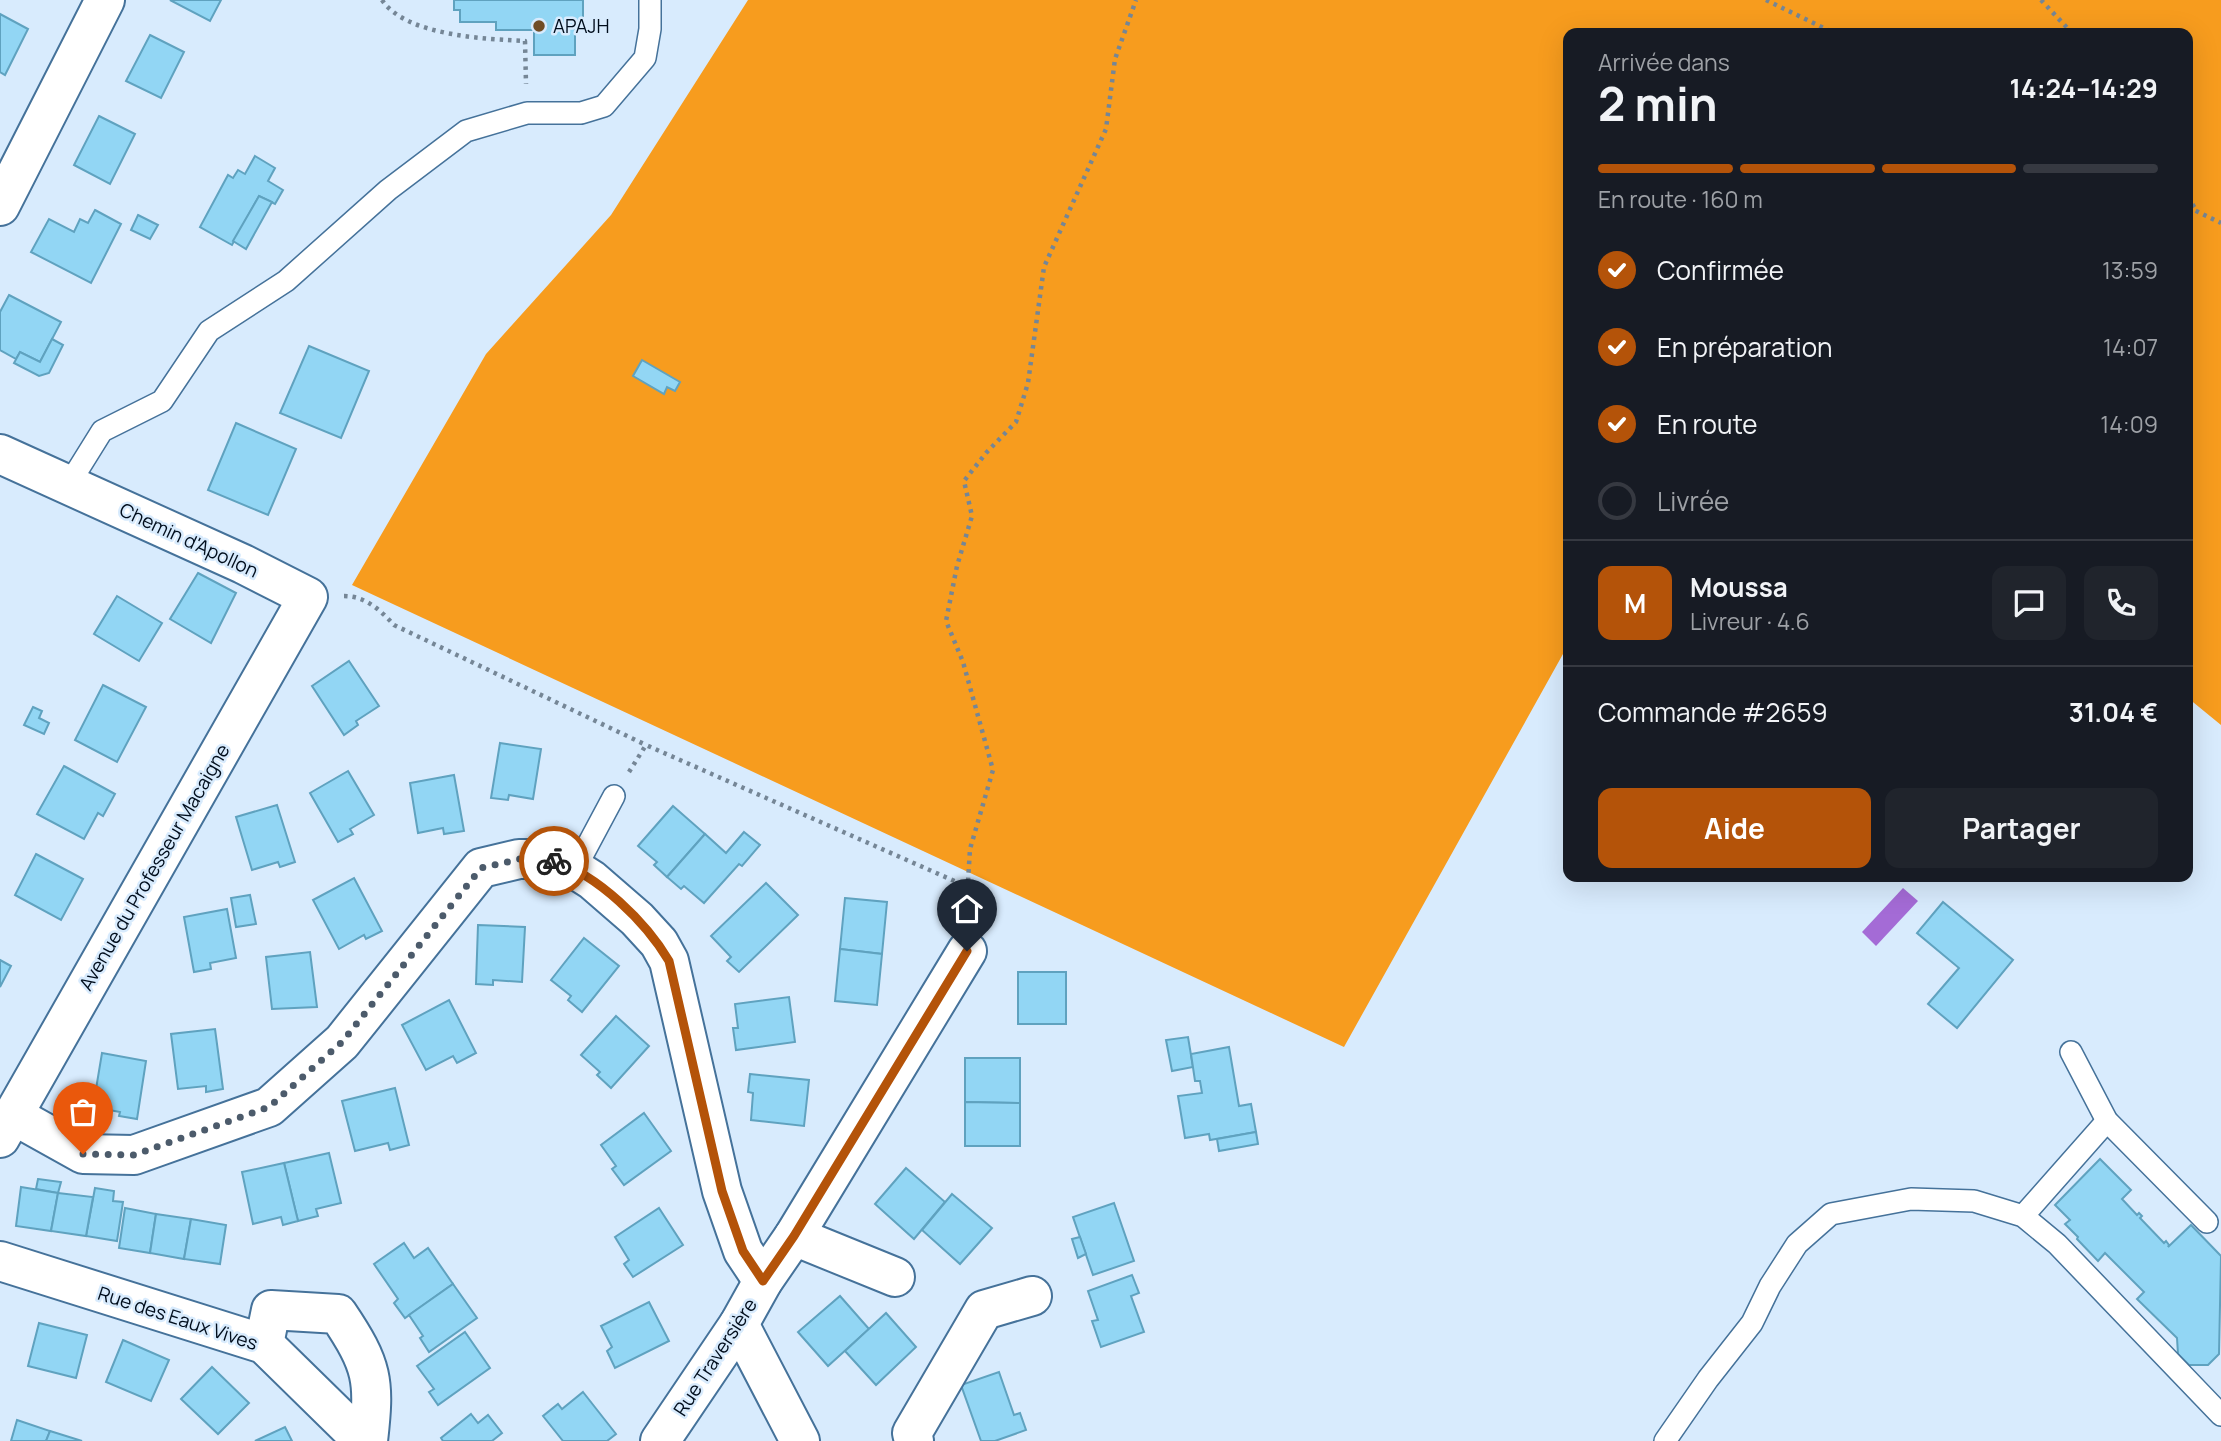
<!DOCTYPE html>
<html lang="fr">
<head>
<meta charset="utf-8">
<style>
  :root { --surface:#171b24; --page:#20242c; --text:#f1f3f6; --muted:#9ea1a6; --line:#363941; --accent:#b45309 }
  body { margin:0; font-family:Manrope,sans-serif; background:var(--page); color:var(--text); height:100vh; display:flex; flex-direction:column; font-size:26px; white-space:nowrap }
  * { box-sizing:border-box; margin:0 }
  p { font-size:23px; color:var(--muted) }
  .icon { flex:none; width:38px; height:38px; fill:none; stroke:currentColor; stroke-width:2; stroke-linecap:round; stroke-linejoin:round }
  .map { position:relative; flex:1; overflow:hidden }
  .side { position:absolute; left:1563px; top:28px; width:630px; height:854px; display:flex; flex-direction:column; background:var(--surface); border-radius:14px; box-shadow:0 7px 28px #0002 }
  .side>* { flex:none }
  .pin { position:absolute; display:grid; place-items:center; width:60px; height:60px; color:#fff; margin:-72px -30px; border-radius:50% 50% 50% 0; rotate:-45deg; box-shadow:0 0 7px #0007 }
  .pin .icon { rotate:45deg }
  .courier { position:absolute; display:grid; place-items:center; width:70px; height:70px; margin:-35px; border:5px solid #b45309; border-radius:50%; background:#fff; color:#222; box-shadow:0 2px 9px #0007 }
  .headline em { font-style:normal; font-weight:700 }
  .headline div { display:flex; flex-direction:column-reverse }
  .headline { display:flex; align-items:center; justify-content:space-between; height:119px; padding:0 35px }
  h1 { font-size:46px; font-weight:700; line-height:52px }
  .bar { display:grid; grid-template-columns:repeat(4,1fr); gap:10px 7px; align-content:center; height:84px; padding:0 35px }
  .bar i { height:9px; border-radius:5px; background:var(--line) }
  .bar .selected { background:var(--accent) }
  .bar p { grid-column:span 4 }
  .line { display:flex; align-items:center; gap:18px; padding:0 35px; border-top:2px solid var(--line) }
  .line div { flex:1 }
  .round { display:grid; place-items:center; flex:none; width:74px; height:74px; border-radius:14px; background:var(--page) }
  ol { padding:0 35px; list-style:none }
  li { display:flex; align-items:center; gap:21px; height:77px }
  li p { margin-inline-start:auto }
  li .icon { padding:7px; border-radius:50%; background:var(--accent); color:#fff; stroke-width:4 }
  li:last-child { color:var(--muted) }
  li i { width:38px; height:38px; border:4px solid var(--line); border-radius:50% }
  .action { display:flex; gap:14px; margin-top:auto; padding:14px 35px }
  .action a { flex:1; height:80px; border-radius:14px; background:var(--accent); color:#fff; font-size:28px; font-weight:700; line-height:80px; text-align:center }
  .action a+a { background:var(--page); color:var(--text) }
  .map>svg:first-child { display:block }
</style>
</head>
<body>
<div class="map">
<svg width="2221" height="1441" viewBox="0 0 2221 1441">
  <rect width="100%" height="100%" fill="#d8ebfd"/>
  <polygon fill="#f79c1e" points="748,0 2221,0 2221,725 2188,698 2188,33 1568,33 1568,645 1344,1047 352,585 486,354 611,215"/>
  <polygon fill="#a46bd6" points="1903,888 1918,901 1876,946 1862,932"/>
  <g fill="#92d6f4" stroke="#5fa2bf" stroke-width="2">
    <polygon points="170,0 221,0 210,21"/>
    <polygon points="454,0 583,0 583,30 575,30 575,55 534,55 534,30 496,30 496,22 460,22 460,10 454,10"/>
    <polygon points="0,14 28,29 5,75 0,72"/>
    <polygon points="150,35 184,52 161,98 126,81"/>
    <polygon points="99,116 135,134 110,184 74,165"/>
    <polygon points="255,156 275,168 268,181 283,190 275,204 259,196 232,245 200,227 228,175 233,178 238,170 245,174"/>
    <polygon points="259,196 272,202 246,249 233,241"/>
    <polygon points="95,210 121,224 91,283 31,252 49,219 74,232 80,219 88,223"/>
    <polygon points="138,215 158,225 150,239 131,230"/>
    <polygon points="9,295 61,322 40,362 20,352 16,359 0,350 0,312"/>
    <polygon points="52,339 63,345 49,373 39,376 14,363 20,352 40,362"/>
    <polygon points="309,346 369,371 341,438 280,413"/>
    <polygon points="642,360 680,382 675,391 667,387 664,394 633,376"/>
    <polygon points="236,423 296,449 268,515 208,490"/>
    <polygon points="198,573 236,593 211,643 170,619"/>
    <polygon points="117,596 162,623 139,661 94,634"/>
    <polygon points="349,661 379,706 356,721 358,725 344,735 312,686"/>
    <polygon points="103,685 146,707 117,762 75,740"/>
    <polygon points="33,707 42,711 39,718 49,723 44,734 24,725"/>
    <polygon points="500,743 541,749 533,799 509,795 508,800 491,798"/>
    <polygon points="64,766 115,794 103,816 98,813 84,839 37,814"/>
    <polygon points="348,771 374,815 350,829 353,834 338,842 310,793"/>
    <polygon points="454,775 464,831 444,834 443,828 418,833 410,783"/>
    <polygon points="277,805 295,862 280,867 278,862 252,870 236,817"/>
    <polygon points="673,806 705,834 667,877 654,865 657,862 638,846"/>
    <polygon points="744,832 760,845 742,866 739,864 704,903 684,886 681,889 667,877 705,834 726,853"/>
    <polygon points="36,854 83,879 61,920 15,895"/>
    <polygon points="354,878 382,931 366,939 364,935 339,949 313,900"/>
    <polygon points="766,883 798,915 739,972 727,961 731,957 711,936"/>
    <polygon points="250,895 256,924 236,927 231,898"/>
    <polygon points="845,898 887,902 882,954 840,949"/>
    <polygon points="1943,902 2013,960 1957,1028 1928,1004 1959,968 1917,933"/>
    <polygon points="227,909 236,958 210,963 211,969 194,972 184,917"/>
    <polygon points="478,925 525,927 522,982 493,980 493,985 476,984"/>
    <polygon points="584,938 619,966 582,1012 568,1000 571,996 551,980"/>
    <polygon points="840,949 882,954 877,1005 835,1001"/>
    <polygon points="310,952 317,1007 272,1009 266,957"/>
    <polygon points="0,960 11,966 0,987"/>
    <rect x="1018" y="972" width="48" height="52"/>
    <polygon points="789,997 795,1042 736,1050 733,1028 738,1028 735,1004"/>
    <polygon points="449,1000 476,1053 457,1063 453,1056 426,1070 402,1025"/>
    <polygon points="616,1016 649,1046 611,1088 597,1075 600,1072 581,1055"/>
    <polygon points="215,1029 223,1089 206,1092 206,1086 178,1089 171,1034"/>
    <polygon points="1188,1037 1193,1067 1172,1071 1166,1040"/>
    <polygon points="1229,1047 1239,1106 1251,1104 1256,1132 1210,1140 1209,1134 1185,1138 1178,1096 1202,1093 1200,1081 1195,1081 1191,1054"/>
    <polygon points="102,1053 146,1061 137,1119 119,1116 120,1112 93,1107"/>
    <polygon points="965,1058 1020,1058 1020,1103 965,1102"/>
    <polygon points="750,1074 809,1080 804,1126 751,1120 753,1093 748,1092"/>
    <polygon points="395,1088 409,1145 390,1150 388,1143 355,1151 342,1101"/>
    <polygon points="965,1102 1020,1103 1020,1146 965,1146"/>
    <polygon points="644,1113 671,1151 624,1185 612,1169 616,1166 601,1145"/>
    <polygon points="1256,1132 1258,1144 1219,1151 1217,1139"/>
    <polygon points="329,1153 341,1203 316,1209 318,1216 298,1221 284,1163"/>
    <polygon points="2100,1159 2131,1190 2122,1199 2137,1215 2139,1213 2142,1216 2140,1218 2164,1243 2166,1241 2169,1245 2168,1247 2191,1225 2221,1256 2219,1354 2208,1365 2189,1365 2178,1354 2177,1338 2137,1299 2144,1292 2105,1253 2098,1261 2077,1239 2078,1237 2065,1224 2070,1220 2055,1205"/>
    <polygon points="284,1163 298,1221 283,1225 281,1217 253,1224 242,1172"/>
    <polygon points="906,1168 945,1202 914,1239 875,1204"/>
    <polygon points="38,1179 61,1182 58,1193 36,1189"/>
    <polygon points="21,1187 58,1193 51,1231 16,1226"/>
    <polygon points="95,1188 114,1191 113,1201 123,1202 117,1241 86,1236"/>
    <polygon points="58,1193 93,1197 86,1236 51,1231"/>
    <polygon points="952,1194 992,1228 960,1264 922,1230"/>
    <polygon points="1114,1203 1134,1261 1093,1275 1073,1217"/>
    <polygon points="125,1208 156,1214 150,1253 119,1248"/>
    <polygon points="659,1208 683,1245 633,1277 624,1264 629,1260 615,1237"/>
    <polygon points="156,1214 191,1219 184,1259 150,1253"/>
    <polygon points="191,1219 226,1225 220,1264 184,1259"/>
    <polygon points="1080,1237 1086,1254 1078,1258 1072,1239"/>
    <polygon points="404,1243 414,1258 428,1248 453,1284 405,1318 394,1303 398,1299 374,1264"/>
    <polygon points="1132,1275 1139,1293 1131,1296 1144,1332 1101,1347 1092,1321 1098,1320 1088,1291"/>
    <polygon points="453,1284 477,1318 429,1352 420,1338 423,1336 409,1315"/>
    <polygon points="840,1296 869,1329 828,1366 798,1332"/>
    <polygon points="649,1302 669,1341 615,1368 607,1351 612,1347 601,1326"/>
    <polygon points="886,1313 916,1347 876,1385 845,1351"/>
    <polygon points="39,1323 87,1335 76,1378 28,1366"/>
    <polygon points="465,1332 490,1368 438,1405 429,1392 434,1389 417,1366"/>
    <polygon points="123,1340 169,1360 151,1401 106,1382"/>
    <polygon points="212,1367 249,1403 218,1434 181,1399"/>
    <polygon points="999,1372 1014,1415 1020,1413 1026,1430 995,1441 981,1441 961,1385"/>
    <polygon points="583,1392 616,1434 607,1441 563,1441 543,1416 558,1404 562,1409"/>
    <polygon points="471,1414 478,1423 488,1415 502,1433 492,1441 443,1441 441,1438"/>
    <polygon points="17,1420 50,1431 46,1441 11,1441"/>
    <polygon points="285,1427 292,1441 255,1441"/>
    <polygon points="50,1431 82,1441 46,1441"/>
  </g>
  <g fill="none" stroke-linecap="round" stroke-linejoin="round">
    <defs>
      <g id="lane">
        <polyline points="69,484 102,431 162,401 209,331 286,281 388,190 466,131 527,113 581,113 604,106 645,58 650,29 650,0"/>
        <polyline points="575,869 614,796"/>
        <polyline points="2071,1052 2107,1121 2207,1222"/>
        <polyline points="2023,1216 2107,1121"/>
        <polyline points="1665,1441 1708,1379 1752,1323 1770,1286 1797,1244 1831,1214 1911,1199 1974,1201 2023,1216 2057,1244 2221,1415"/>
      </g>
      <g id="street">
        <polyline points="0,206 105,0"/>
        <polyline points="0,454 243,564 308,597 0,1138"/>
        <polyline points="13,1115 83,1154 134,1155 269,1107 342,1042 481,868 519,859 548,859 570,866 592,880 637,919 659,943 669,961 722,1191 743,1251 763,1281"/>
        <polyline points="794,1236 895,1277"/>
        <polyline points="0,1261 264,1344 363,1441"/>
        <polyline points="739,1324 800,1441"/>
        <path d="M264,1344L271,1310L338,1314C373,1366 375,1380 368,1441"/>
        <polyline points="660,1441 739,1324 763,1281 794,1236 967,951"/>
        <polyline points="914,1441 912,1433 984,1310 1032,1296"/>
      </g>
    </defs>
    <use href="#lane" stroke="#45729a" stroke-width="24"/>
    <use href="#street" stroke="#45729a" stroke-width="42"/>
    <g stroke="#758696" stroke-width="4.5" stroke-dasharray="3.5 5" stroke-linecap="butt">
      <path d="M382,0C406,36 486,39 525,41L526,84"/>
      <polyline points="1766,0 1834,33"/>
      <polyline points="2041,0 2072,33"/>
      <polyline points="2188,197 2196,210"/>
      <polyline points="2188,207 2221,223"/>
      <path d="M344,596C366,596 381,611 394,625L646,745"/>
      <polyline points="629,772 646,745 968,887"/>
      <polyline points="966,915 970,849 993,770 963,662 946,621 957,566 972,516 964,481 986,453 1016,422 1028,383 1044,267 1106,129 1115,59 1136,0"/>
    </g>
    <use href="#lane" stroke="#fff" stroke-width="21"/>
    <use href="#street" stroke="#fff" stroke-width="38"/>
  </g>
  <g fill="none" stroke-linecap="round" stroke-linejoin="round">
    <polyline stroke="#4c5b6b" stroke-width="7" stroke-dasharray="0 12.6" points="83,1154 134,1155 269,1107 342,1042 481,868 520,859 554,861"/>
    <path stroke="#b45309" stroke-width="9" d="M554,861C598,875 646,922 669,961L722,1191L743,1251L763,1281L794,1236L967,951"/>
  </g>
  <circle fill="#704d26" stroke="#d8ebfd" stroke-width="2.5" cx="539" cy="26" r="7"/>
  <g text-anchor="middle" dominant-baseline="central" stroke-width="5" stroke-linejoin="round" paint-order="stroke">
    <g font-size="19" fill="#000d1c" stroke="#d8ebfd" text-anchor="start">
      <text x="553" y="26">APAJH</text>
    </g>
    <g font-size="19" fill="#000d1c" stroke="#d8ebfd">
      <text transform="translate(189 540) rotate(25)">Chemin d'Apollon</text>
      <text transform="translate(154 867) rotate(-60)">Avenue du Professeur Macaigne</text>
      <text transform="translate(178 1318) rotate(18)">Rue des Eaux Vives</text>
      <text transform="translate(715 1357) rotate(-57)">Rue Traversière</text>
    </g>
  </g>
</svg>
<div class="pin" style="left:83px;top:1154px;background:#ea580c"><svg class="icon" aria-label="bag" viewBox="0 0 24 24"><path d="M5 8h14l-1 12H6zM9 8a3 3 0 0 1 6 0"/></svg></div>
<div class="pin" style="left:967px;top:951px;background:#1f2937"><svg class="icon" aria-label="home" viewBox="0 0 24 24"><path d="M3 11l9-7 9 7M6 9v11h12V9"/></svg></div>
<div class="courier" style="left:554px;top:861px"><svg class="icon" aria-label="bike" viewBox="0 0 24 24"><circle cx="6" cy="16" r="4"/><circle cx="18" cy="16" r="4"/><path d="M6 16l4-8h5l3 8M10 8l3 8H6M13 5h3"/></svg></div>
<section class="side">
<div class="headline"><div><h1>2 min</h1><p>Arrivée dans</p></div><em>14:24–14:29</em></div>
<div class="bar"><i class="selected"></i><i class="selected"></i><i class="selected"></i><i></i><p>En route · 160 m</p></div>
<ol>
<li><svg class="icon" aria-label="check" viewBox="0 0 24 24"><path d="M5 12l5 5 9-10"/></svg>Confirmée<p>13:59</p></li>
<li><svg class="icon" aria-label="check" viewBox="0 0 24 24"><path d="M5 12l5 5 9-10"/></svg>En préparation<p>14:07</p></li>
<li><svg class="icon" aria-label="check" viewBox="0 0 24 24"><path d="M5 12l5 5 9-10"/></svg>En route<p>14:09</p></li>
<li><i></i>Livrée</li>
</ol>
<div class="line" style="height:126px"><b class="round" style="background:var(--accent);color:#fff">M</b><div><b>Moussa</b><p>Livreur · 4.6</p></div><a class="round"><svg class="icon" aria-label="chat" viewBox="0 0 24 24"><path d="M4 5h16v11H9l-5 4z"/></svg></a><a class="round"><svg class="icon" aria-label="phone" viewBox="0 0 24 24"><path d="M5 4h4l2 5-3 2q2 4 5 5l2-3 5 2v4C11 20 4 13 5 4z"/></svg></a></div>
<div class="line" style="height:91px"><div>Commande #2659</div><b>31.04 €</b></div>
<div class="action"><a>Aide</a><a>Partager</a></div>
</section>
</div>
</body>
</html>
